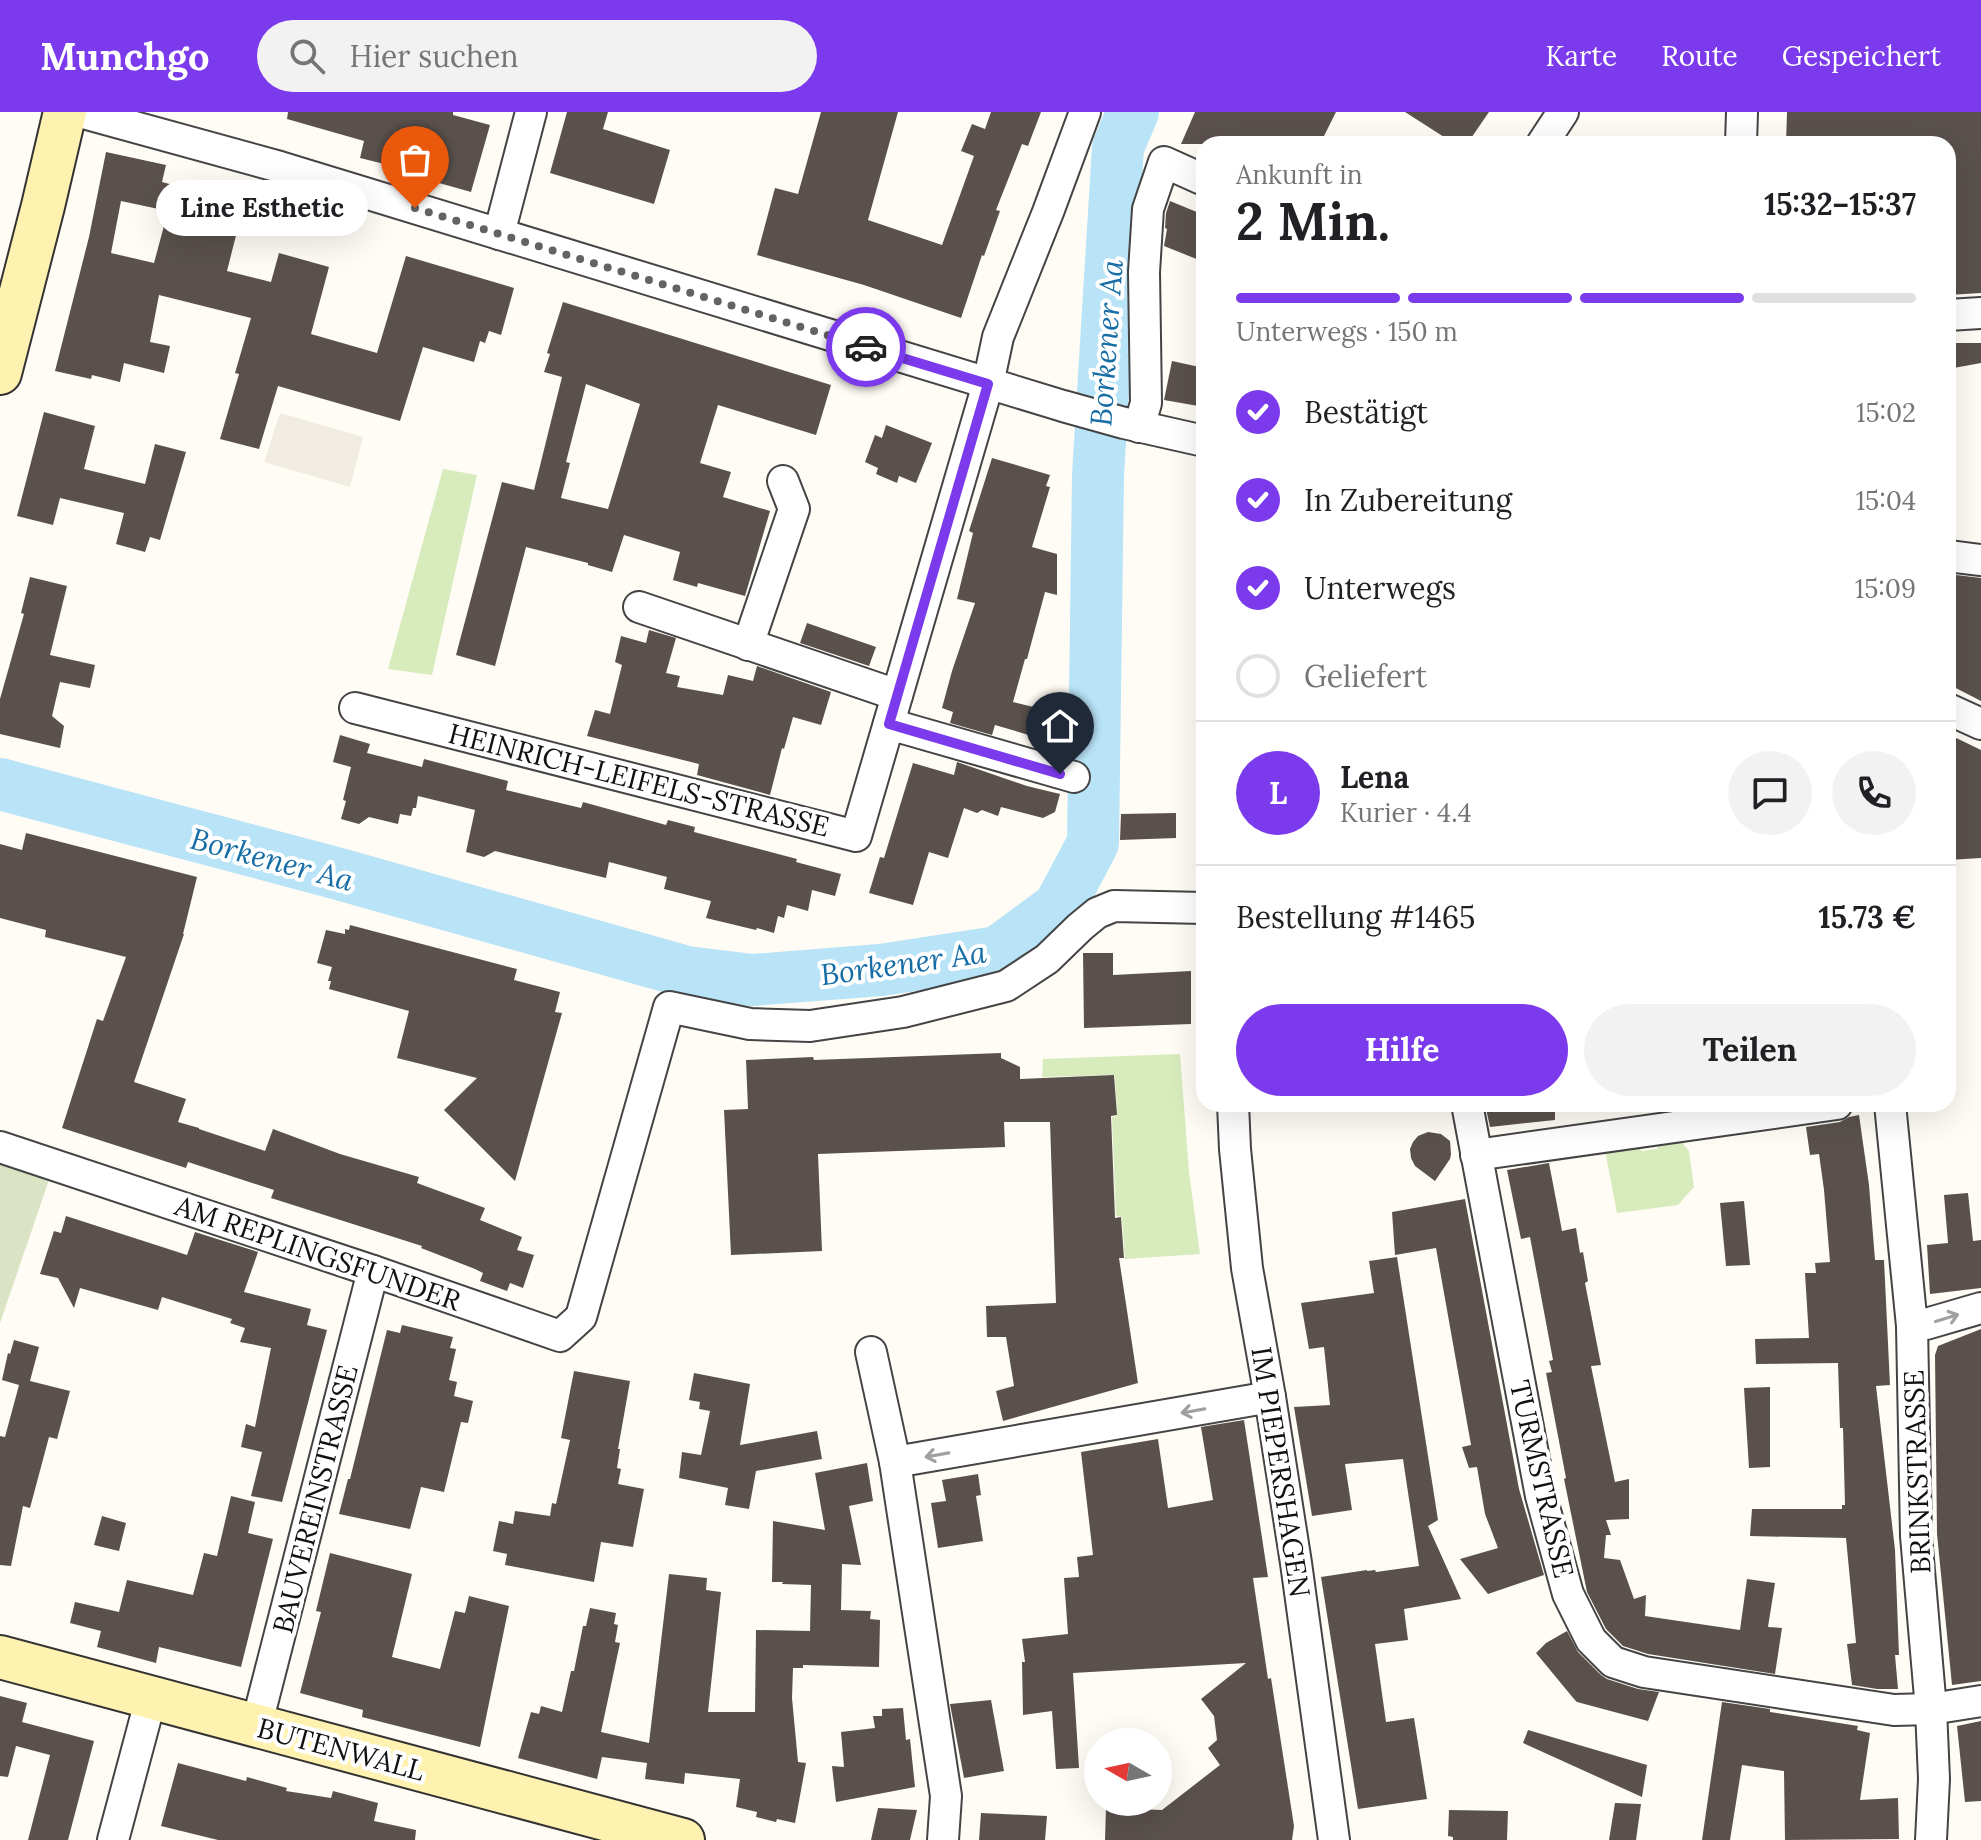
<!DOCTYPE html>
<html lang="de">
<head>
<meta charset="utf-8">
<style>
  :root { --surface:#fff; --page:#f2f2f2; --text:#202124; --muted:#757577; --line:#e0e0e0; --accent:#7c3aed }
  body { margin:0; font-family:Lora,serif; background:var(--page); color:var(--text); height:100vh; display:flex; flex-direction:column; font-size:30px; white-space:nowrap }
  * { box-sizing:border-box; margin:0 }
  p { font-size:26px; color:var(--muted) }
  .icon { flex:none; width:44px; height:44px; fill:none; stroke:currentColor; stroke-width:2; stroke-linecap:round; stroke-linejoin:round }
  .map { position:relative; flex:1; overflow:hidden }
  .side { position:absolute; left:1196px; top:24px; width:760px; height:976px; display:flex; flex-direction:column; background:var(--surface); border-radius:24px; box-shadow:0 8px 32px #0002 }
  .side>* { flex:none }
  .needle { width:52px; rotate:279deg }
  .fabs { position:absolute; left:1084px; top:1616px; display:grid; gap:16px }
  .fabs a { display:grid; place-items:center; width:88px; height:88px; border-radius:50%; background:var(--surface); box-shadow:0 8px 32px #0002; font-size:40px }
  .pin { position:absolute; display:grid; place-items:center; width:68px; height:68px; color:#fff; margin:-82px -34px; border-radius:50% 50% 50% 0; rotate:-45deg; box-shadow:0 0 8px #0007 }
  .pin .icon { rotate:45deg }
  .courier { position:absolute; display:grid; place-items:center; width:80px; height:80px; margin:-40px; border:6px solid #7c3aed; border-radius:50%; background:#fff; color:#222; box-shadow:0 2px 10px #0007 }
  .bubble { position:absolute; height:56px; border-radius:28px; background:var(--surface); box-shadow:0 8px 32px #0002; font-size:26px; font-weight:800; line-height:56px; text-align:center }
  .head em { font-style:normal; font-weight:800 }
  .head div { display:flex; flex-direction:column-reverse }
  .head { display:flex; align-items:center; justify-content:space-between; height:136px; padding:0 40px }
  h1 { font-size:52px; font-weight:800; line-height:60px }
  .bar { display:grid; grid-template-columns:repeat(4,1fr); gap:12px 8px; align-content:center; height:96px; padding:0 40px }
  .bar i { height:10px; border-radius:6px; background:var(--line) }
  .bar .selected { background:var(--accent) }
  .bar p { grid-column:span 4 }
  .line { display:flex; align-items:center; gap:20px; padding:0 40px; border-top:2px solid var(--line) }
  .line div { flex:1 }
  .round { display:grid; place-items:center; flex:none; width:84px; height:84px; border-radius:42px; background:var(--page) }
  ol { padding:0 40px; list-style:none }
  li { display:flex; align-items:center; gap:24px; height:88px }
  li p { margin-inline-start:auto }
  li .icon { padding:8px; border-radius:50%; background:var(--accent); color:#fff; stroke-width:4 }
  li:last-child { color:var(--muted) }
  li i { width:44px; height:44px; border:4px solid var(--line); border-radius:50% }
  .action { display:flex; gap:16px; margin-top:auto; padding:16px 40px }
  .action a { flex:1; height:92px; border-radius:48px; background:var(--accent); color:#fff; font-size:32px; font-weight:800; line-height:92px; text-align:center }
  .action a+a { background:var(--page); color:var(--text) }
  header { display:flex; align-items:center; gap:48px; box-sizing:border-box; height:112px; padding:0 40px; background:var(--accent); color:#fff }
  header strong { font-size:38px }
  nav { display:flex; gap:44px; margin-inline-start:auto; font-size:28px }
  .search { width:560px; height:72px; background:var(--page); display:flex; align-items:center; gap:20px; box-sizing:border-box; padding:0 28px; border-radius:44px; color:var(--muted); font-size:30px }
  .map>svg:first-child { display:block }
</style>
</head>
<body>
<header>
<strong>Munchgo</strong>
<div class="search"><svg class="icon" aria-label="search" viewBox="0 0 24 24"><circle cx="10" cy="10" r="6"/><path d="M15 15l6 6"/></svg>Hier suchen</div>
<nav><a>Karte</a><a>Route</a><a>Gespeichert</a></nav>
</header>
<div class="map">
<svg width="1981" height="1728" viewBox="0 0 1981 1728">
  <rect width="100%" height="100%" fill="#fffcf5"/>
  <g fill="#d7ebbd">
    <polygon points="443,357 477,363 432,563 388,557"/>
    <polygon points="1180,942 1189,1060 1200,1142 1125,1147 1122,1105 1116,1104 1112,1005 1117,1004 1115,963 1042,965 1043,947"/>
    <polygon points="1680,1028 1689,1039 1694,1075 1678,1093 1617,1101 1605,1038 1635,1033 1642,1039 1657,1037 1661,1030"/>
  </g>
  <polygon fill="#dae3c4" points="0,1053 49,1068 0,1211"/>
  <polygon fill="#f1ece2" points="280,301 363,325 350,375 264,350"/>
  <g fill="none" stroke-linecap="round" stroke-linejoin="round">
    <polyline stroke="#b9e3f7" stroke-width="52" points="0,672 339,762 687,860 752,868 881,858 998,840 1059,795 1093,731 1098,363 1118,35 1133,0"/>
  </g>
  <g fill="#5a514d" fill-rule="evenodd">
    <polygon points="288,0 453,0 453,3 490,13 471,80 432,69 433,64 360,46 364,29 287,7"/>
    <polygon points="567,0 608,0 603,17 670,38 654,92 550,61"/>
    <polygon points="821,0 898,0 868,108 942,133 974,44 961,39 972,12 985,17 991,0 1041,0 1028,34 1022,32 996,98 1000,99 984,144 982,143 961,206 864,173 757,143 775,76 798,82"/>
    <polygon points="1195,0 1336,0 1320,32 1181,32"/>
    <polygon points="1405,0 1489,0 1467,32 1455,32"/>
    <polygon points="1787,0 1981,0 1981,181 1948,183 1948,32 1786,32"/>
    <path d="M106,40L166,53L162,70L244,92L227,159L271,170L279,141L329,155L311,222L377,241L406,144L514,176L501,223L489,219L485,231L480,229L474,250L423,235L400,309L278,274L259,337L220,327L239,262L235,261L251,206L159,183L150,230L170,234L164,261L124,251L120,270L92,263L91,267L55,259L89,125ZM121,89L168,99L154,151L111,141Z"/>
    <polygon points="1170,89 1204,103 1204,150 1164,134 1167,117 1165,116 1166,101"/>
    <path d="M563,190L831,273L816,323L718,293L700,351L731,360L723,385L770,399L745,484L698,471L697,475L673,468L680,440L624,423L612,460L588,453V451L526,435L495,554L456,543L502,370L534,378L562,265L544,260L550,242L547,241ZM586,272L640,292L608,397L561,386L570,351L566,350Z"/>
    <polygon points="1948,231 1981,231 1981,251 1948,257"/>
    <polygon points="1172,249 1204,256 1204,295 1164,288"/>
    <polygon points="44,300 95,314 84,357 145,372 155,332 186,340 160,428 150,425 145,440 116,432 124,401 60,386 53,413 17,404"/>
    <polygon points="886,313 932,331 916,371 899,364 897,371 876,362 878,356 865,350 875,323 882,326"/>
    <polygon points="992,346 1050,363 1046,374 1050,375 1032,435 1057,442 1057,483 1045,480 1027,547 1025,547 1013,590 1058,601 1058,612 1052,630 995,613 992,623 950,611 953,600 942,596 952,559 975,491 957,487 973,421 969,419"/>
    <polygon points="1948,462 1981,466 1981,589 1948,572"/>
    <polygon points="30,465 67,474 50,543 95,553 90,576 60,570 52,604 64,614 60,636 0,622 0,587 24,502 21,501"/>
    <polygon points="807,511 876,535 869,554 800,531"/>
    <polygon points="649,518 676,526 666,561 680,564 677,575 723,583 728,563 753,569 757,554 831,580 821,613 793,605 784,637 782,636 770,683 697,663 699,652 587,624 595,598 610,602 622,553 615,550 621,524 646,531"/>
    <polygon points="1948,622 1981,638 1981,746 1948,748"/>
    <polygon points="340,623 370,632 367,641 422,655 424,647 508,669 506,678 581,696 583,690 666,713 668,708 695,715 694,720 797,747 796,750 841,762 835,784 812,778 808,799 787,793 784,806 778,804 774,821 757,816 756,818 706,806 711,789 664,777 667,765 609,750 606,766 495,739 484,745 466,740 475,698 418,684 416,696 413,696 411,704 400,702 398,712 369,705 359,712 341,707 346,689 343,688 351,655 333,650"/>
    <polygon points="957,650 1027,674 1060,682 1055,700 1043,706 1001,695 998,704 982,698 977,701 964,696 948,746 929,740 913,793 869,781 880,745 884,746 913,651 954,663"/>
    <polygon points="1176,701 1176,726 1120,728 1121,702"/>
    <polygon points="26,721 197,765 183,822 184,822 134,970 186,987 178,1010 199,1016 199,1017 265,1039 273,1017 340,1042 419,1065 417,1071 485,1096 480,1108 522,1125 517,1138 534,1143 523,1176 510,1171 507,1179 480,1169 483,1161 475,1157 421,1136 422,1134 271,1086 274,1078 188,1050 186,1056 62,1016 97,907 103,909 126,845 45,825 46,818 0,806 0,732 22,738"/>
    <polygon points="350,813 517,857 514,868 560,880 555,900 562,901 515,1069 444,998 477,966 397,946 409,899 329,877 331,869 328,869 332,855 317,851 326,818 345,822 345,817 349,818"/>
    <polygon points="1083,841 1113,841 1113,863 1191,859 1191,912 1084,916"/>
    <polygon points="1001,941 1001,946 1020,955 1020,967 1114,963 1117,1003 1111,1004 1115,1106 1121,1105 1124,1146 1119,1146 1138,1271 1003,1309 996,1279 1014,1274 1006,1225 987,1225 986,1194 1056,1191 1050,1010 1004,1010 1005,1035 818,1042 822,1139 731,1143 724,998 748,997 746,948 813,945 814,948"/>
    <polygon points="1485,992 1555,992 1555,1008 1490,1015"/>
    <polygon points="1859,1003 1869,1073 1875,1148 1884,1148 1890,1273 1876,1274 1895,1438 1899,1543 1895,1543 1898,1577 1877,1577 1852,1573 1847,1532 1856,1531 1846,1426 1750,1424 1752,1397 1842,1397 1842,1393 1845,1393 1843,1316 1840,1316 1838,1251 1756,1252 1755,1227 1809,1226 1805,1161 1816,1161 1815,1151 1830,1150 1824,1078 1819,1042 1810,1043 1806,1015 1840,1010 1849,1005"/>
    <polygon points="1428,1020 1441,1022 1450,1029 1451,1042 1450,1047 1435,1069 1415,1054 1411,1046 1410,1037 1413,1030 1418,1024"/>
    <polygon points="1549,1051 1562,1119 1576,1116 1580,1141 1583,1140 1588,1169 1585,1171 1601,1253 1591,1254 1615,1370 1629,1367 1629,1407 1606,1408 1611,1423 1606,1423 1604,1446 1620,1448 1634,1487 1646,1483 1645,1504 1740,1518 1747,1467 1775,1471 1768,1515 1782,1516 1775,1562 1648,1542 1623,1534 1606,1517 1587,1480 1564,1367 1566,1366 1546,1261 1552,1260 1549,1249 1553,1248 1530,1125 1521,1127 1507,1058"/>
    <polygon points="1968,1081 1973,1129 1981,1128 1981,1176 1930,1182 1927,1133 1948,1131 1944,1083"/>
    <polygon points="1465,1087 1519,1377 1544,1463 1488,1482 1460,1447 1498,1436 1485,1402 1477,1355 1469,1356 1462,1335 1471,1333 1436,1136 1395,1143 1392,1100"/>
    <polygon points="1744,1089 1750,1153 1726,1154 1720,1091"/>
    <polygon points="66,1104 187,1143 195,1120 258,1140 244,1180 311,1197 307,1213 327,1218 282,1390 251,1384 262,1340 241,1335 246,1312 255,1315 271,1236 240,1230 245,1216 230,1211 232,1207 162,1185 158,1198 80,1176 74,1196 58,1166 40,1162 54,1119 61,1121"/>
    <polygon points="1397,1145 1438,1408 1428,1414 1461,1487 1404,1497 1408,1528 1375,1532 1386,1610 1414,1606 1427,1687 1358,1697 1321,1465 1367,1458 1367,1459 1375,1458 1376,1460 1419,1454 1403,1347 1345,1352 1352,1398 1312,1404 1294,1295 1330,1293 1324,1235 1309,1237 1301,1191 1374,1181 1369,1149"/>
    <polygon points="402,1213 453,1225 450,1236 456,1237 449,1268 457,1270 454,1284 473,1289 468,1311 461,1310 444,1380 421,1375 410,1417 339,1402 348,1367 350,1367 387,1218 400,1221"/>
    <polygon points="1981,1217 1981,1569 1952,1573 1937,1422 1935,1243 1938,1234"/>
    <polygon points="14,1228 39,1235 30,1269 70,1279 57,1327 49,1325 30,1396 23,1394 11,1454 0,1453 0,1324 5,1325 19,1273 2,1268 8,1241 10,1242"/>
    <polygon points="574,1259 630,1269 618,1337 620,1337 617,1356 621,1357 618,1372 644,1377 633,1435 601,1430 594,1470 505,1453 507,1442 493,1439 499,1409 513,1412 515,1399 550,1404 552,1391 556,1392 570,1328 561,1326"/>
    <polygon points="694,1261 750,1272 740,1333 817,1319 822,1347 756,1359 749,1397 725,1393 728,1376 679,1366 682,1340 701,1343 710,1299 699,1297 700,1290 689,1288"/>
    <polygon points="1770,1275 1770,1355 1749,1356 1744,1276"/>
    <polygon points="1244,1308 1268,1465 1253,1466 1268,1567 1271,1566 1294,1714 1292,1728 1105,1728 1106,1696 1162,1698 1220,1653 1208,1636 1217,1628 1214,1604 1201,1587 1246,1551 1073,1561 1079,1656 1056,1657 1052,1599 1023,1603 1022,1550 1025,1550 1022,1527 1068,1522 1064,1466 1079,1465 1077,1445 1093,1443 1081,1340 1158,1327 1168,1396 1213,1388 1201,1315"/>
    <polygon points="867,1351 873,1389 849,1394 861,1453 842,1452 841,1498 871,1499 870,1507 880,1508 879,1555 803,1553 803,1556 793,1556 792,1586 798,1650 806,1651 795,1711 777,1707 776,1710 756,1705 757,1700 736,1695 740,1667 685,1661 684,1672 645,1667 647,1651 602,1645 597,1667 518,1646 531,1600 539,1602 541,1594 562,1600 571,1559 574,1559 583,1514 586,1514 590,1496 616,1501 614,1512 618,1513 615,1530 620,1531 601,1620 649,1631 669,1462 707,1466 706,1478 721,1480 708,1600 755,1600 756,1518 810,1519 811,1473 782,1472 783,1470 772,1470 773,1409 825,1418 815,1361"/>
    <polygon points="978,1362 981,1383 976,1384 983,1429 938,1436 931,1391 946,1389 942,1368"/>
    <polygon points="231,1384 255,1390 248,1421 273,1427 241,1555 159,1535 156,1551 97,1535 101,1519 70,1511 75,1490 119,1500 127,1468 193,1483 204,1441 217,1444"/>
    <polygon points="102,1404 126,1411 119,1439 94,1433"/>
    <polygon points="330,1441 412,1462 392,1545 440,1557 455,1499 465,1501 469,1484 509,1494 480,1635 362,1605 363,1598 300,1581 321,1500 316,1499"/>
    <polygon points="1567,1519 1578,1540 1601,1563 1607,1567 1638,1577 1659,1580 1648,1609 1577,1590 1574,1587 1536,1541 1546,1531"/>
    <polygon points="0,1584 27,1591 22,1610 94,1629 68,1728 28,1728 50,1643 16,1634 8,1665 0,1664"/>
    <polygon points="991,1588 1004,1659 964,1666 950,1592"/>
    <polygon points="1722,1590 1770,1597 1770,1600 1858,1614 1857,1618 1870,1621 1860,1688 1898,1686 1899,1727 1785,1728 1784,1659 1742,1653 1730,1728 1702,1728"/>
    <polygon points="903,1596 906,1628 910,1627 915,1675 836,1690 832,1654 844,1655 841,1620 875,1616 873,1604 882,1604 882,1597"/>
    <polygon points="1981,1609 1981,1689 1965,1690 1957,1614"/>
    <polygon points="1528,1618 1647,1653 1642,1685 1523,1631"/>
    <polygon points="178,1651 246,1669 247,1665 287,1676 286,1679 331,1686 333,1679 378,1691 374,1709 416,1718 415,1728 218,1728 161,1714"/>
    <polygon points="1615,1691 1641,1692 1636,1728 1609,1728"/>
    <polygon points="878,1696 917,1698 910,1728 871,1728"/>
    <polygon points="1449,1698 1508,1699 1507,1728 1453,1728 1453,1725 1448,1724"/>
    <polygon points="981,1701 1047,1704 1045,1728 979,1728"/>
  </g>
  <g fill="none" stroke-linecap="round" stroke-linejoin="round">
    <defs>
      <g id="street">
        <polyline points="80,0 280,55 1063,294 1124,311 1204,329"/>
        <polyline points="1542,32 1563,0"/>
        <polyline points="1741,32 1742,0"/>
        <polyline points="499,122 531,0"/>
        <polyline points="1948,203 1981,201"/>
        <polyline points="1139,315 1146,291 1144,160 1148,97 1164,50 1204,68"/>
        <polyline points="1948,444 1981,448"/>
        <polyline points="639,495 897,583"/>
        <polyline points="748,533 794,397 783,369"/>
        <polyline points="355,596 856,724 988,272 998,225 1048,100 1085,0"/>
        <polyline points="1948,597 1981,612"/>
        <polyline points="889,612 1074,665"/>
        <polyline points="1233,992 1235,1037 1247,1156 1270,1285 1296,1451 1334,1728"/>
        <polyline points="1467,992 1541,1384 1568,1482 1591,1528 1613,1550 1644,1560 1894,1598 1931,1597 1981,1589"/>
        <polyline points="1890,992 1912,1214 1916,1424 1931,1597 1934,1667 1931,1728"/>
        <polyline points="0,1035 373,1159 560,1224 581,1205 669,895 750,912 810,914 903,900 1006,874 1047,847 1080,815 1097,801 1114,794 1204,796"/>
        <polyline points="1476,1043 1837,992"/>
        <polyline points="1912,1214 1926,1212 1981,1196"/>
        <polyline points="871,1240 895,1350 946,1684 943,1728"/>
        <polyline points="895,1350 1270,1285"/>
        <polyline points="256,1615 373,1159"/>
        <polyline points="113,1728 151,1586"/>
      </g>
      <g id="secondary">
        <polyline points="0,261 43,94 65,0"/>
        <polyline points="0,1545 683,1728"/>
      </g>
    </defs>
    <use href="#street" stroke="#444" stroke-width="34"/>
    <use href="#secondary" stroke="#333" stroke-width="46"/>
    <use href="#street" stroke="#fff" stroke-width="30"/>
    <use href="#secondary" stroke="#fff2b0" stroke-width="42"/>
  </g>
  <defs><path id="oneway-shaft" d="M-6 0H5M1.5-3L5.5 0L1.5 3" fill="none" stroke-width="1.6" stroke-linecap="round" stroke-linejoin="round" transform="scale(2)"/></defs>
  <g stroke="#a0a0a0">
    <use href="#oneway-shaft" transform="translate(1947 1206) rotate(-17)"/>
    <use href="#oneway-shaft" transform="translate(1193 1299) rotate(170)"/>
    <use href="#oneway-shaft" transform="translate(937 1343) rotate(170)"/>
  </g>
  <g fill="none" stroke-linecap="round" stroke-linejoin="round">
    <polyline stroke="#646361" stroke-width="8" stroke-dasharray="0 14.4" points="415,96 866,235"/>
    <polyline stroke="#7c3aed" stroke-width="10" points="866,235 988,272 889,612 1060,662"/>
  </g>
  <g text-anchor="middle" dominant-baseline="central" stroke-width="8" stroke-linejoin="round" paint-order="stroke">
    <g font-size="28" fill="#111" stroke="#fff">
      <text transform="translate(639 668) rotate(14)">HEINRICH-LEIFELS-STRASSE</text>
      <text transform="translate(318 1141) rotate(19)">AM REPLINGSFUNDER</text>
      <text transform="translate(1281 1360) rotate(81)">IM PIEPERSHAGEN</text>
      <text transform="translate(1917 1360) rotate(-92)">BRINKSTRASSE</text>
      <text transform="translate(1542 1367) rotate(77)">TURMSTRASSE</text>
      <text transform="translate(315 1387) rotate(-76)">BAUVEREINSTRASSE</text>
      <text transform="translate(341 1637) rotate(15)">BUTENWALL</text>
    </g>
    <g font-size="30" font-style="italic" fill="#176ea6" stroke="#fff">
      <text transform="translate(1106 231) rotate(-86)">Borkener Aa</text>
      <text transform="translate(272 747) rotate(15)">Borkener Aa</text>
      <text transform="translate(903 851) rotate(-8)">Borkener Aa</text>
    </g>
  </g>
</svg>
<div class="fabs">
<a><svg class="needle" viewBox="-14 -14 28 28"><path d="M0-13l5 13h-10z" fill="#e53935"/><path d="M0 13l5-13h-10z" fill="#757577"/></svg></a>
</div>
<div class="pin" style="left:415px;top:96px;background:#ea580c"><svg class="icon" aria-label="bag" viewBox="0 0 24 24"><path d="M5 8h14l-1 12H6zM9 8a3 3 0 0 1 6 0"/></svg></div>
<div class="pin" style="left:1060px;top:662px;background:#1f2937"><svg class="icon" aria-label="home" viewBox="0 0 24 24"><path d="M3 11l9-7 9 7M6 9v11h12V9"/></svg></div>
<div class="courier" style="left:866px;top:235px"><svg class="icon" aria-label="car" viewBox="0 0 24 24"><path d="M5 17H2v-5l4-1 3-4h7l3 4 3 1v5h-3M9 17h6M6 11h13"/><circle cx="7" cy="17" r="2"/><circle cx="17" cy="17" r="2"/></svg></div>
<div class="bubble" style="left:156px;top:68px;width:212px">Line Esthetic</div>
<section class="side">
<div class="head"><div><h1>2 Min.</h1><p>Ankunft in</p></div><em>15:32–15:37</em></div>
<div class="bar"><i class="selected"></i><i class="selected"></i><i class="selected"></i><i></i><p>Unterwegs · 150 m</p></div>
<ol>
<li><svg class="icon" aria-label="check" viewBox="0 0 24 24"><path d="M5 12l5 5 9-10"/></svg>Bestätigt<p>15:02</p></li>
<li><svg class="icon" aria-label="check" viewBox="0 0 24 24"><path d="M5 12l5 5 9-10"/></svg>In Zubereitung<p>15:04</p></li>
<li><svg class="icon" aria-label="check" viewBox="0 0 24 24"><path d="M5 12l5 5 9-10"/></svg>Unterwegs<p>15:09</p></li>
<li><i></i>Geliefert</li>
</ol>
<div class="line" style="height:144px"><b class="round" style="background:var(--accent);color:#fff">L</b><div><b>Lena</b><p>Kurier · 4.4</p></div><a class="round"><svg class="icon" aria-label="chat" viewBox="0 0 24 24"><path d="M4 5h16v11H9l-5 4z"/></svg></a><a class="round"><svg class="icon" aria-label="phone" viewBox="0 0 24 24"><path d="M5 4h4l2 5-3 2q2 4 5 5l2-3 5 2v4C11 20 4 13 5 4z"/></svg></a></div>
<div class="line" style="height:104px"><div>Bestellung #1465</div><b>15.73 €</b></div>
<div class="action"><a>Hilfe</a><a>Teilen</a></div>
</section>
</div>
</body>
</html>
